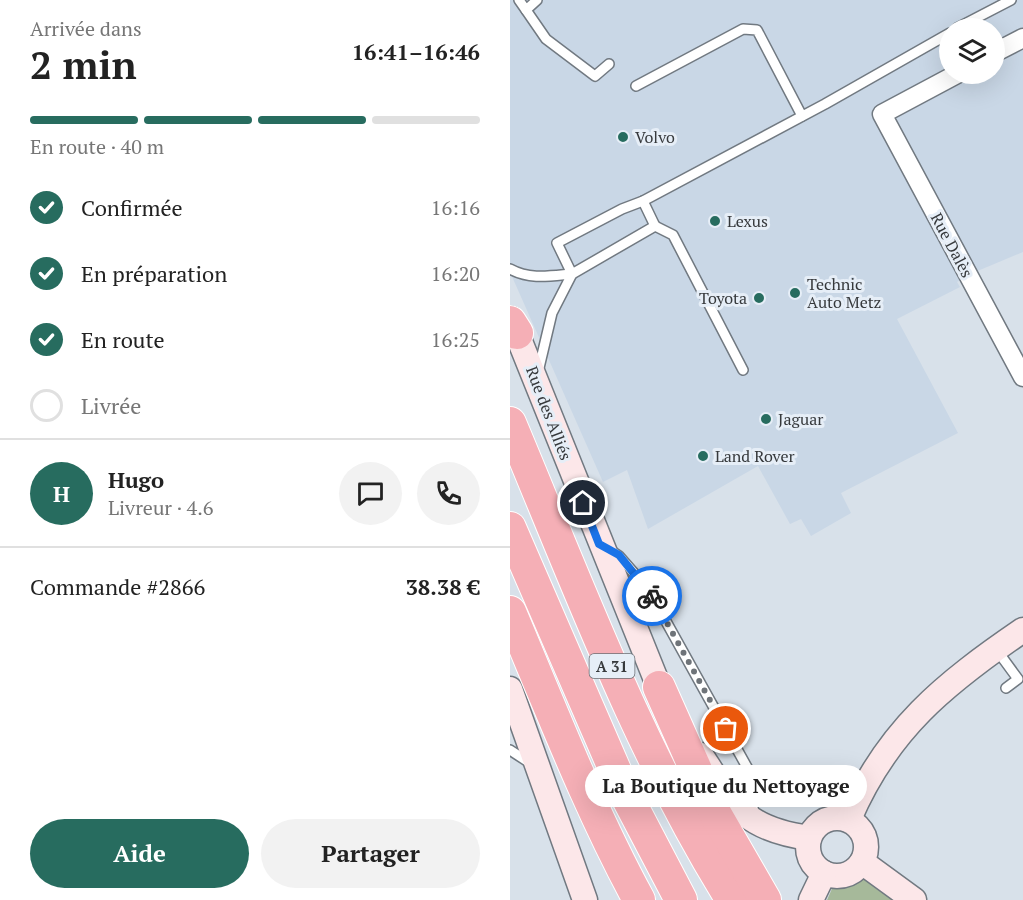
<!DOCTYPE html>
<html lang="fr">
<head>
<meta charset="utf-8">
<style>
  :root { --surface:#fff; --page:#f2f2f2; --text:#222; --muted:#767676; --line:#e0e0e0; --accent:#276c5f }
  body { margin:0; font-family:"PT Serif",serif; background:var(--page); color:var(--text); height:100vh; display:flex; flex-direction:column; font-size:22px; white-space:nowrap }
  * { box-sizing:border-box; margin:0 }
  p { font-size:20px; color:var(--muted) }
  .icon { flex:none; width:33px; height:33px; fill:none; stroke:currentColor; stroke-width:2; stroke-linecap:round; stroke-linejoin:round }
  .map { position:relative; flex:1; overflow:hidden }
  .panel { display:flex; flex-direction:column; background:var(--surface); width:510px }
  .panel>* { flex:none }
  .fabs { position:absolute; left:429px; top:18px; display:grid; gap:12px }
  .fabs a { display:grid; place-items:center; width:66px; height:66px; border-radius:50%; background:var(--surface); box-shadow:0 6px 24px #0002; font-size:30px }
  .pin { position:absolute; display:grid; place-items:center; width:51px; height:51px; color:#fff; margin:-26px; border:3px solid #fff; border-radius:50%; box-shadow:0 2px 6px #0007 }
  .courier { position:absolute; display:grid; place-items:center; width:60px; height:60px; margin:-30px; border:4px solid #1a73e8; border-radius:50%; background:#fff; color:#222; box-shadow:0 2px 8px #0007 }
  .bubble { position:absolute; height:42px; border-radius:21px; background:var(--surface); box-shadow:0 6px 24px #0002; font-size:20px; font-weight:600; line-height:42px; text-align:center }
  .overview em { font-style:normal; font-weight:600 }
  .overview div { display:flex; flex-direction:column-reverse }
  .overview { display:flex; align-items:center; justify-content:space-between; height:102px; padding:0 30px }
  h1 { font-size:39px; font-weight:600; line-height:45px }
  .bar { display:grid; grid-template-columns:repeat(4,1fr); gap:9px 6px; align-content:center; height:72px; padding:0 30px }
  .bar i { height:8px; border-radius:4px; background:var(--line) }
  .bar .selected { background:var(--accent) }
  .bar p { grid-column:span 4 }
  .line { display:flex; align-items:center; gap:15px; padding:0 30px; border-top:2px solid var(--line) }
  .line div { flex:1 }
  .round { display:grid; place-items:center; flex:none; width:63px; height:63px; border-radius:32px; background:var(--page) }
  ol { padding:0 30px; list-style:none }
  li { display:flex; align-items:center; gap:18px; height:66px }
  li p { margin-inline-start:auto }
  li .icon { padding:6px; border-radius:50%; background:var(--accent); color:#fff; stroke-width:4 }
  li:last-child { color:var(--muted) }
  li i { width:33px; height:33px; border:3px solid var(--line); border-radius:50% }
  .primary-button { display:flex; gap:12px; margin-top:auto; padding:12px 30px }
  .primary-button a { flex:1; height:69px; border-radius:36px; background:var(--accent); color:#fff; font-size:24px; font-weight:600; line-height:69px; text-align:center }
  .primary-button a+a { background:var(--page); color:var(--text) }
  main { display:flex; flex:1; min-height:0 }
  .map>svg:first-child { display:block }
</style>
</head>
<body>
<main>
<section class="panel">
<div class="overview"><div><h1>2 min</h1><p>Arrivée dans</p></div><em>16:41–16:46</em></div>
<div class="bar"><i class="selected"></i><i class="selected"></i><i class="selected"></i><i></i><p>En route · 40 m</p></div>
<ol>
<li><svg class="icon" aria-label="check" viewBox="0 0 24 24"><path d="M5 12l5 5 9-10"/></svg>Confirmée<p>16:16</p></li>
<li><svg class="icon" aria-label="check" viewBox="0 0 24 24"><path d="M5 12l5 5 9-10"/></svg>En préparation<p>16:20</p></li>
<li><svg class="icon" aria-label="check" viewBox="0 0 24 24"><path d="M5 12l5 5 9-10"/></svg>En route<p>16:25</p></li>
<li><i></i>Livrée</li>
</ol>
<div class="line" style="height:108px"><b class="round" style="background:var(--accent);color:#fff">H</b><div><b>Hugo</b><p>Livreur · 4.6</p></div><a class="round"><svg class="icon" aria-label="chat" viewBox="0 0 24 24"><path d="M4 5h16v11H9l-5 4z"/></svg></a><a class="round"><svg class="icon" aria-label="phone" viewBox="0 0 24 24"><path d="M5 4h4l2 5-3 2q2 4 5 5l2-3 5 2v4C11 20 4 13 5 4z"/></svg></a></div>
<div class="line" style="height:78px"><div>Commande #2866</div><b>38.38 €</b></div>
<div class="primary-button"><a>Aide</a><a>Partager</a></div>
</section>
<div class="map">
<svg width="513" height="900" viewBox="0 0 513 900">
  <rect width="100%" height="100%" fill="#d8e1ea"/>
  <path fill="#c9d7e6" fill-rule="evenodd" d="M0,0H513V252L458,275L447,282L450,287L387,319L448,433L331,493L341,513L301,536L291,519L280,524L248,466L138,529L117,470L93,482L0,272ZM440,28H484V74H440Z"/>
  <polygon fill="#a6b99a" points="361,870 399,900 317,900 328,875 345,877"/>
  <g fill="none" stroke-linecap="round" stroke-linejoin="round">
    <defs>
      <g id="lane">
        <polyline points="9,0 16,10 27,0"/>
        <polyline points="16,10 36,39 85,76 99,64"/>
        <polyline points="447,28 501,0"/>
        <polyline points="126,86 233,29 247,30 292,116"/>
        <polyline points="145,226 163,235 233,370"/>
        <path d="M0,269C20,280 40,276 62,274"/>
        <polyline points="62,274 47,243 112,209 133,201 315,104 440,33"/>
        <polyline points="28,372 42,313 62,274 145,226 133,201"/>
        <polyline points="100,550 109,556 138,589 238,769 244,815"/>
        <polyline points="486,649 508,679 496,688"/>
        <polyline points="0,750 20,763"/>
      </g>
      <g id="street">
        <polyline points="484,53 513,38"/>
        <polyline points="447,74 372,114 513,377"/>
      </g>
      <g id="secondary">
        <polyline points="1,319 149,687 157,700"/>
        <polyline points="0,689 75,900"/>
        <path d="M191,755C224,806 234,829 299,838"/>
        <circle cx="327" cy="847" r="29"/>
        <path d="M339,819C377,730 434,684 513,630"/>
        <polyline points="352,862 404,900"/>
        <polyline points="301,900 314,873"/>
      </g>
      <g id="highway">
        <polyline points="0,322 7,333"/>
        <path d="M0,423C68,585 129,751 222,900"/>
        <polyline points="0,528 114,791 171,900"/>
        <path d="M0,612C41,709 79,808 129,900"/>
        <polyline points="149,687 206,815 255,900"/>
      </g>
    </defs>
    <use href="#lane" stroke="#717981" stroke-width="12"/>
    <use href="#street" stroke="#717981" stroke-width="21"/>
    <use href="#secondary" stroke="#717981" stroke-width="27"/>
    <use href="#highway" stroke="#fff" stroke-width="34"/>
    <use href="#lane" stroke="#fff" stroke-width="9"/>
    <use href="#street" stroke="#fff" stroke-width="18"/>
    <use href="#secondary" stroke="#fce7e9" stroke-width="24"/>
    <use href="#highway" stroke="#f5afb6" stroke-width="32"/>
  </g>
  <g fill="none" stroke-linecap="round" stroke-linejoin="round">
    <polyline stroke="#6f7479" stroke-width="6" stroke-dasharray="0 10.8" points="142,596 216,729"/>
    <polyline stroke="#1a73e8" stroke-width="8" points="73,503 89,544 109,555 142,596"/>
  </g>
  <g fill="#276c5f" stroke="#e6eef7" stroke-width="2">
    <circle cx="113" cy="137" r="6"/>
    <circle cx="205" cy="221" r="6"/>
    <circle cx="285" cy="293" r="6"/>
    <circle cx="249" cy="298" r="6"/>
    <circle cx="256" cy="419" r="6"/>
    <circle cx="193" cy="456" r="6"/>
  </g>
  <g text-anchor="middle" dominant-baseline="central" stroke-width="6" stroke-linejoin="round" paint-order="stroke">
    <rect fill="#e6eef7" stroke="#6b6f74" stroke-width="1.5" x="79.5" y="654" width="45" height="24" rx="4.5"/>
    <g font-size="15" font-weight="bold" fill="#36393c">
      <text x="102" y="666">A 31</text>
    </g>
    <g font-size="16" fill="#36393c" stroke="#e6eef7" text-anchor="start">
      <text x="125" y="137">Volvo</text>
      <text x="217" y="221">Lexus</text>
      <text x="297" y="284">Technic<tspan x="297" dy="18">Auto Metz</tspan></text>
      <text x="237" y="298" text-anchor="end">Toyota</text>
      <text x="268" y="419">Jaguar</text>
      <text x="205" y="456">Land Rover</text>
    </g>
    <g font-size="16" fill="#36393c" stroke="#e6eef7">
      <text transform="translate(442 245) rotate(62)">Rue Dalès</text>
      <text transform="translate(39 413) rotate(69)">Rue des Alliés</text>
    </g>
  </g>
</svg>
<div class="fabs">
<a><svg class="icon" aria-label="layers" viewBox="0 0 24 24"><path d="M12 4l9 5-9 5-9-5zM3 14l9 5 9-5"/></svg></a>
</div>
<div class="pin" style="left:216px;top:729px;background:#ea580c"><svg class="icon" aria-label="bag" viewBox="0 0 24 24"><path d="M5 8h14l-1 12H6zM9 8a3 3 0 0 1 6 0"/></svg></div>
<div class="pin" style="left:73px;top:503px;background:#1f2937"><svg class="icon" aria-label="home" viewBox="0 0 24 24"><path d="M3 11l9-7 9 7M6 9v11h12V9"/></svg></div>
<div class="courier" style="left:142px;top:596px"><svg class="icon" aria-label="bike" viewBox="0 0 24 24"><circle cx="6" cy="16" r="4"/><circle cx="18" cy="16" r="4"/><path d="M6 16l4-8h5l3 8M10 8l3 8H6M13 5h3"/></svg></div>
<div class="bubble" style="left:75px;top:765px;width:282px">La Boutique du Nettoyage</div>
</div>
</main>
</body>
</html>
